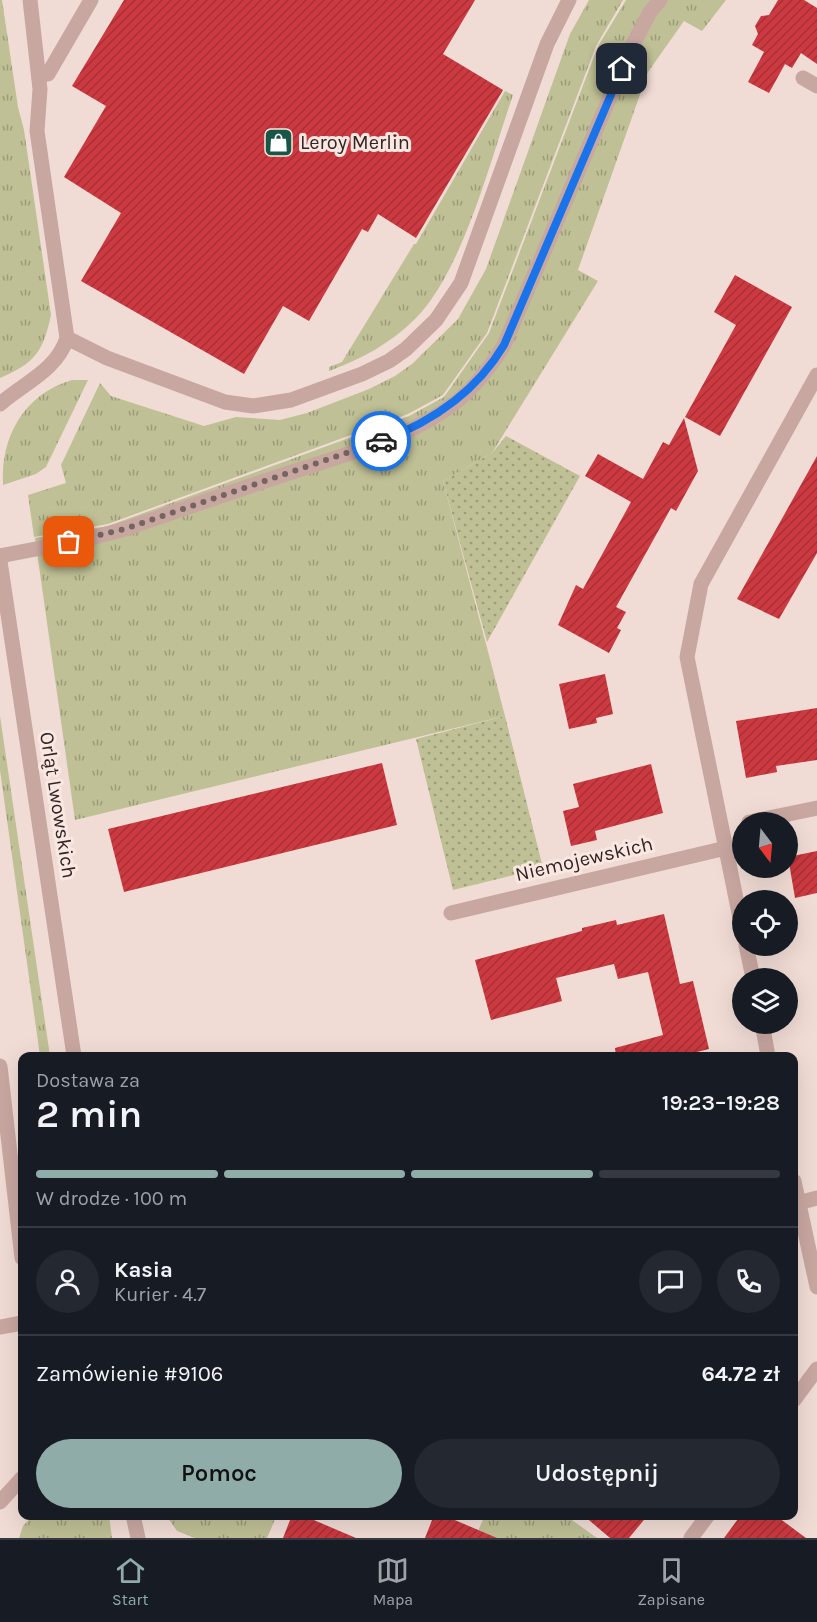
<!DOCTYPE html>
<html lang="pl">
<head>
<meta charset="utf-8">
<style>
  :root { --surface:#171b24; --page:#242831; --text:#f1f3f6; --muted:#9ea1a6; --line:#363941; --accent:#8faca8 }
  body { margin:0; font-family:Karla,sans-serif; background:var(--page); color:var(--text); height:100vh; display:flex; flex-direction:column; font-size:22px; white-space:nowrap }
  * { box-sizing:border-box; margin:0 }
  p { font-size:20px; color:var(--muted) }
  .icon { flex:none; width:33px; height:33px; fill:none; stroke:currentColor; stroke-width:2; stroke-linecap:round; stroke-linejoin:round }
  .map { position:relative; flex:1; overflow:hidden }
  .sheet { position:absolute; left:18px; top:1052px; width:780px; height:468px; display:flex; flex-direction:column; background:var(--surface); border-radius:12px; box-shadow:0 6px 24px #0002 }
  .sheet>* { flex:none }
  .needle { width:39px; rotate:164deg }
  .buttons { position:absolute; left:732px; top:812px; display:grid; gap:12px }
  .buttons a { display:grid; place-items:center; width:66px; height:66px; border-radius:50%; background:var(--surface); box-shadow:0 6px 24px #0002; font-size:30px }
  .pin { position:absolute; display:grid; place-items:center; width:51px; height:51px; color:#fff; margin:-26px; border-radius:12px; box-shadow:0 3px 9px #0006 }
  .courier { position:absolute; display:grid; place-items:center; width:60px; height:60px; margin:-30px; border:4px solid #1a73e8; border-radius:50%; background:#fff; color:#222; box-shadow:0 2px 8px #0007 }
  .head em { font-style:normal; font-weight:600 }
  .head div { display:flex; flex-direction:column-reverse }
  .head { display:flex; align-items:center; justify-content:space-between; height:102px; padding:0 18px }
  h1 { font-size:39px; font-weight:600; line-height:45px }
  .bar { display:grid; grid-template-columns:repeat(4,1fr); gap:9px 6px; align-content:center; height:72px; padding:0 18px }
  .bar i { height:8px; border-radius:4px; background:var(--line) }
  .bar .selected { background:var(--accent) }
  .bar p { grid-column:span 4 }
  .line { display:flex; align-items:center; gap:15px; padding:0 18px; border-top:2px solid var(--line) }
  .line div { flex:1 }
  .round { display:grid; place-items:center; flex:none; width:63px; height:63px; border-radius:32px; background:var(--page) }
  .button { display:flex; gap:12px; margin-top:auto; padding:12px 18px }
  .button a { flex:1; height:69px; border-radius:36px; background:var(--accent); color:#111; font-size:24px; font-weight:600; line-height:69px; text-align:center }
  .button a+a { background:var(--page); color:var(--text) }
  .tab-bar { display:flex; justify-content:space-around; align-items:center; height:84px; border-top:2px solid var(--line); background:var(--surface); font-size:16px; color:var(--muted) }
  .tab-bar a { display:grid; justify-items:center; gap:3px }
  .tab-bar .selected { color:var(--accent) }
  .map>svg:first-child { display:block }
</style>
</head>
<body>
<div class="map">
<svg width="817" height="1538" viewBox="0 0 817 1538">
  <defs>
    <pattern id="grass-tufts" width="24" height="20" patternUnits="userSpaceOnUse" patternTransform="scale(1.5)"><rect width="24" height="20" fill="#bfc095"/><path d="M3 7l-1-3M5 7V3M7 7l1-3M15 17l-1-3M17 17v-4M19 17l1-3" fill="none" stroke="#9c9c79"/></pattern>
    <pattern id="garden-dots" width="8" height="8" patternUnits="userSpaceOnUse" patternTransform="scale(1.5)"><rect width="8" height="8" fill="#bfc095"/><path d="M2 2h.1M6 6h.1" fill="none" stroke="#9c9c79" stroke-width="1.8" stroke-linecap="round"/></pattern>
    <pattern id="building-hatch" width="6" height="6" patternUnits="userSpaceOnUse" patternTransform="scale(1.5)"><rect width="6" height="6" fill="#cc3940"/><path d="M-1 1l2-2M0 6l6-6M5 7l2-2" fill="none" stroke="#a63035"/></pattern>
  </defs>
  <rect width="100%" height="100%" fill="#f1dcd5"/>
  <g fill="url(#grass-tufts)">
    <path d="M0,0H2L18,107L24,130L51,315C43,352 35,363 0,378Z"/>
    <polygon points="589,0 623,0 596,46 487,333 443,395 408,414 108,524 34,537 28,495 66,483 61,465 100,383 111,396 204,426 236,417 280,420 307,413 369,389 395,376 412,364 458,319 486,269 570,34"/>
    <polygon points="626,0 726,0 702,31 684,21 648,72 578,270 598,281 492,453 443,481 505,716 75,820 35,538 108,526 409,416 444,397 489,333 598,46"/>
    <path d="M505,91L513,95C490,161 463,271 415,319C391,343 360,360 329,371V367L342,362L414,244H416Z"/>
    <path d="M72,380H88L46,467L36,474L3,485C0,437 24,394 72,380Z"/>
    <polygon points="0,716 50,1056 40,1056 0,770"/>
    <polygon points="33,1515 109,1515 112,1538 19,1538 23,1526"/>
    <polygon points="166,1515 277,1515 267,1538 195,1538 177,1531"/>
    <polygon points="485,1515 565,1515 597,1538 475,1538"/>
  </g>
  <g fill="url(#garden-dots)">
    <polygon points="506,436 580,476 487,642 443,481 492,453"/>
    <polygon points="505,716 543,868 453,890 416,739"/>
  </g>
  <g fill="url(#building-hatch)">
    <polygon points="124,0 475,0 443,54 503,90 416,238 378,214 368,232 362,229 309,321 283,306 244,374 81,281 121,213 64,177 106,106 72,86"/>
    <polygon points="778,0 804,0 817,8 817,64 801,53 792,68 785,64 769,93 748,82 764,52 752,45 758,34 755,26 761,16 769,15"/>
    <polygon points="735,275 792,307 720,436 685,417 736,325 714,312"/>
    <polygon points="684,418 698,471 676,511 671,508 616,607 626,612 617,628 621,630 609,653 558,625 576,585 583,589 631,502 585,476 598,454 643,479 663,442 669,445"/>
    <polygon points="817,456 817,553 779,619 737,599"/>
    <polygon points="605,674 613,714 596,718 597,723 569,729 559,684"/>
    <polygon points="817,708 817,760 776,766 777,772 746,778 736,721"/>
    <polygon points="382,763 397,825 124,892 108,829"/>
    <polygon points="651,764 663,813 595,831 597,840 571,846 563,811 579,807 573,784"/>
    <polygon points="817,851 817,893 795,898 788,857"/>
    <polygon points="664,914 680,984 693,981 709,1049 681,1056 616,1056 615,1048 663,1035 648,972 618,979 614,964 556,978 562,1001 491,1020 475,960 582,931 582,928 616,920 617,925"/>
    <polygon points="292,1515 302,1515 356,1538 283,1538"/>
    <polygon points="434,1515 443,1515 497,1538 425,1538"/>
    <polygon points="583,1515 648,1515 629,1538 610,1538"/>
    <polygon points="741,1515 775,1515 806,1538 724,1538"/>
  </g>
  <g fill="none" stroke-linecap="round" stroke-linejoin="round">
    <g stroke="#c9a7a1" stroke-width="15">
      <polyline points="39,75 48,74 91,0"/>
      <polyline points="803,78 817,86"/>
      <polyline points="67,338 107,358 225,402 253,406 291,400 362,374 389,361 406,349 436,320 461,283 547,44 569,0"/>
      <path d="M0,404C24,383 57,370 67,338L37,131L40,89L30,0"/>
      <path d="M0,556L88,539L125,529C183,509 240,489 298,470C347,454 400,440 442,412C467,396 489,370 504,345L631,48L650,12L660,0"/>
      <polyline points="0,561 74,1056"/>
      <polyline points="749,822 817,808"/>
      <polyline points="451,913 726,848"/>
      <polyline points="742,928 687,657 701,584 817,375"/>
      <polyline points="746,945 753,978"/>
      <polyline points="762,1023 768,1056"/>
      <polyline points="0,1066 22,1258"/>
      <polyline points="794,1181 817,1287"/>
      <polyline points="794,1204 817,1198"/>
      <polyline points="0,1327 22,1323"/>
      <polyline points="794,1400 817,1369"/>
      <polyline points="0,1502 22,1478"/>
      <polyline points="133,1515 138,1538"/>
      <polyline points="691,1538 708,1515"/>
    </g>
  </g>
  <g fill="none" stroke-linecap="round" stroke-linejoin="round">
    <polyline stroke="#766462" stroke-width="6" stroke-dasharray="0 10.8" points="69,542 125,529 381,441"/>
    <path stroke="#1a73e8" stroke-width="8" d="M381,441C432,422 476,392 504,345L622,69"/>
  </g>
  <defs>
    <symbol id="shop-square" viewBox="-11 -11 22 22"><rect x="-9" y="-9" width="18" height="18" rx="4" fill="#185648" stroke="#f9e7e1"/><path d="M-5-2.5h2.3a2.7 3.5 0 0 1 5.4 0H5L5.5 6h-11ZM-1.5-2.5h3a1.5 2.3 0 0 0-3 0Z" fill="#fff"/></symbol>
  </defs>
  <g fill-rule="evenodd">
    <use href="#shop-square" x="262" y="126" width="33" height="33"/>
  </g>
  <g text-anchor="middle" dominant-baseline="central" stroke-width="6" stroke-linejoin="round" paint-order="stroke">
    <g font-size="20" fill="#332424" stroke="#f9e7e1" text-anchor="start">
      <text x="300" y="142">Leroy Merlin</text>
    </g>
    <g font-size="20" fill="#332424" stroke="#f9e7e1">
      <text transform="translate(58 805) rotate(81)">Orląt Lwowskich</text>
      <text transform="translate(584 859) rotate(-13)">Niemojewskich</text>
    </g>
  </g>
</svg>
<div class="buttons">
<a><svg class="needle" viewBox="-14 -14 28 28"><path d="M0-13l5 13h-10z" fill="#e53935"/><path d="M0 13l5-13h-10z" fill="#9ea1a6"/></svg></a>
<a><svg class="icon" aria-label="locate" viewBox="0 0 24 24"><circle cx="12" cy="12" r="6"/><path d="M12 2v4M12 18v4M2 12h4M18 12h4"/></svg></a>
<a><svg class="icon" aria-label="layers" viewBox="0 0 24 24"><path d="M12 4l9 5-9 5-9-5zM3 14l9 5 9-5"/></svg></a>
</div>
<div class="pin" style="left:69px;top:542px;background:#ea580c"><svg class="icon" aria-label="bag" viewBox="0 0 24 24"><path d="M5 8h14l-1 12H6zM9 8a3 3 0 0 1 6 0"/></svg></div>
<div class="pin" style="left:622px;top:69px;background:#1f2937"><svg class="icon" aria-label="home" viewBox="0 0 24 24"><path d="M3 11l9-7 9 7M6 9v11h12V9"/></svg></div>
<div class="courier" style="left:381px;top:441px"><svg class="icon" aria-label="car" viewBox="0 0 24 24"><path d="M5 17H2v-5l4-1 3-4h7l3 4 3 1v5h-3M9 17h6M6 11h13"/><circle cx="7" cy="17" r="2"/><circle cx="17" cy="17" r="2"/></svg></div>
<section class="sheet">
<div class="head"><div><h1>2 min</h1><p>Dostawa za</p></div><em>19:23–19:28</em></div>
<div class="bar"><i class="selected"></i><i class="selected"></i><i class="selected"></i><i></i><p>W drodze · 100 m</p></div>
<div class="line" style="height:108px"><a class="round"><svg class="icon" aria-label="person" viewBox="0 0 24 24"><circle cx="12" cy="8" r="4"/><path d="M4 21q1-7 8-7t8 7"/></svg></a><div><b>Kasia</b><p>Kurier · 4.7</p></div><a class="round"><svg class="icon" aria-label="chat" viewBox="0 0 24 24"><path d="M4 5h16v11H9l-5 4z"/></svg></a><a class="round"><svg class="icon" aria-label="phone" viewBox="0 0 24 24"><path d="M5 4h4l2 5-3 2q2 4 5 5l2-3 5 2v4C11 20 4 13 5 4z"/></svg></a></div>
<div class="line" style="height:78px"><div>Zamówienie #9106</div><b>64.72 zł</b></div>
<div class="button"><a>Pomoc</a><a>Udostępnij</a></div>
</section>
</div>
<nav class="tab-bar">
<a class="selected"><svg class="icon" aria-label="home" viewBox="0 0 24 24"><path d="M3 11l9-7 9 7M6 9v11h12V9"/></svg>Start</a>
<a><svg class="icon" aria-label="map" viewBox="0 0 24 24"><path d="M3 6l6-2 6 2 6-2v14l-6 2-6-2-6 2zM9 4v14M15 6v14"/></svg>Mapa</a>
<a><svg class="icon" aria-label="saved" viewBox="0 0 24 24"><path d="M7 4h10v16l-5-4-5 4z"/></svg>Zapisane</a>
</nav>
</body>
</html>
